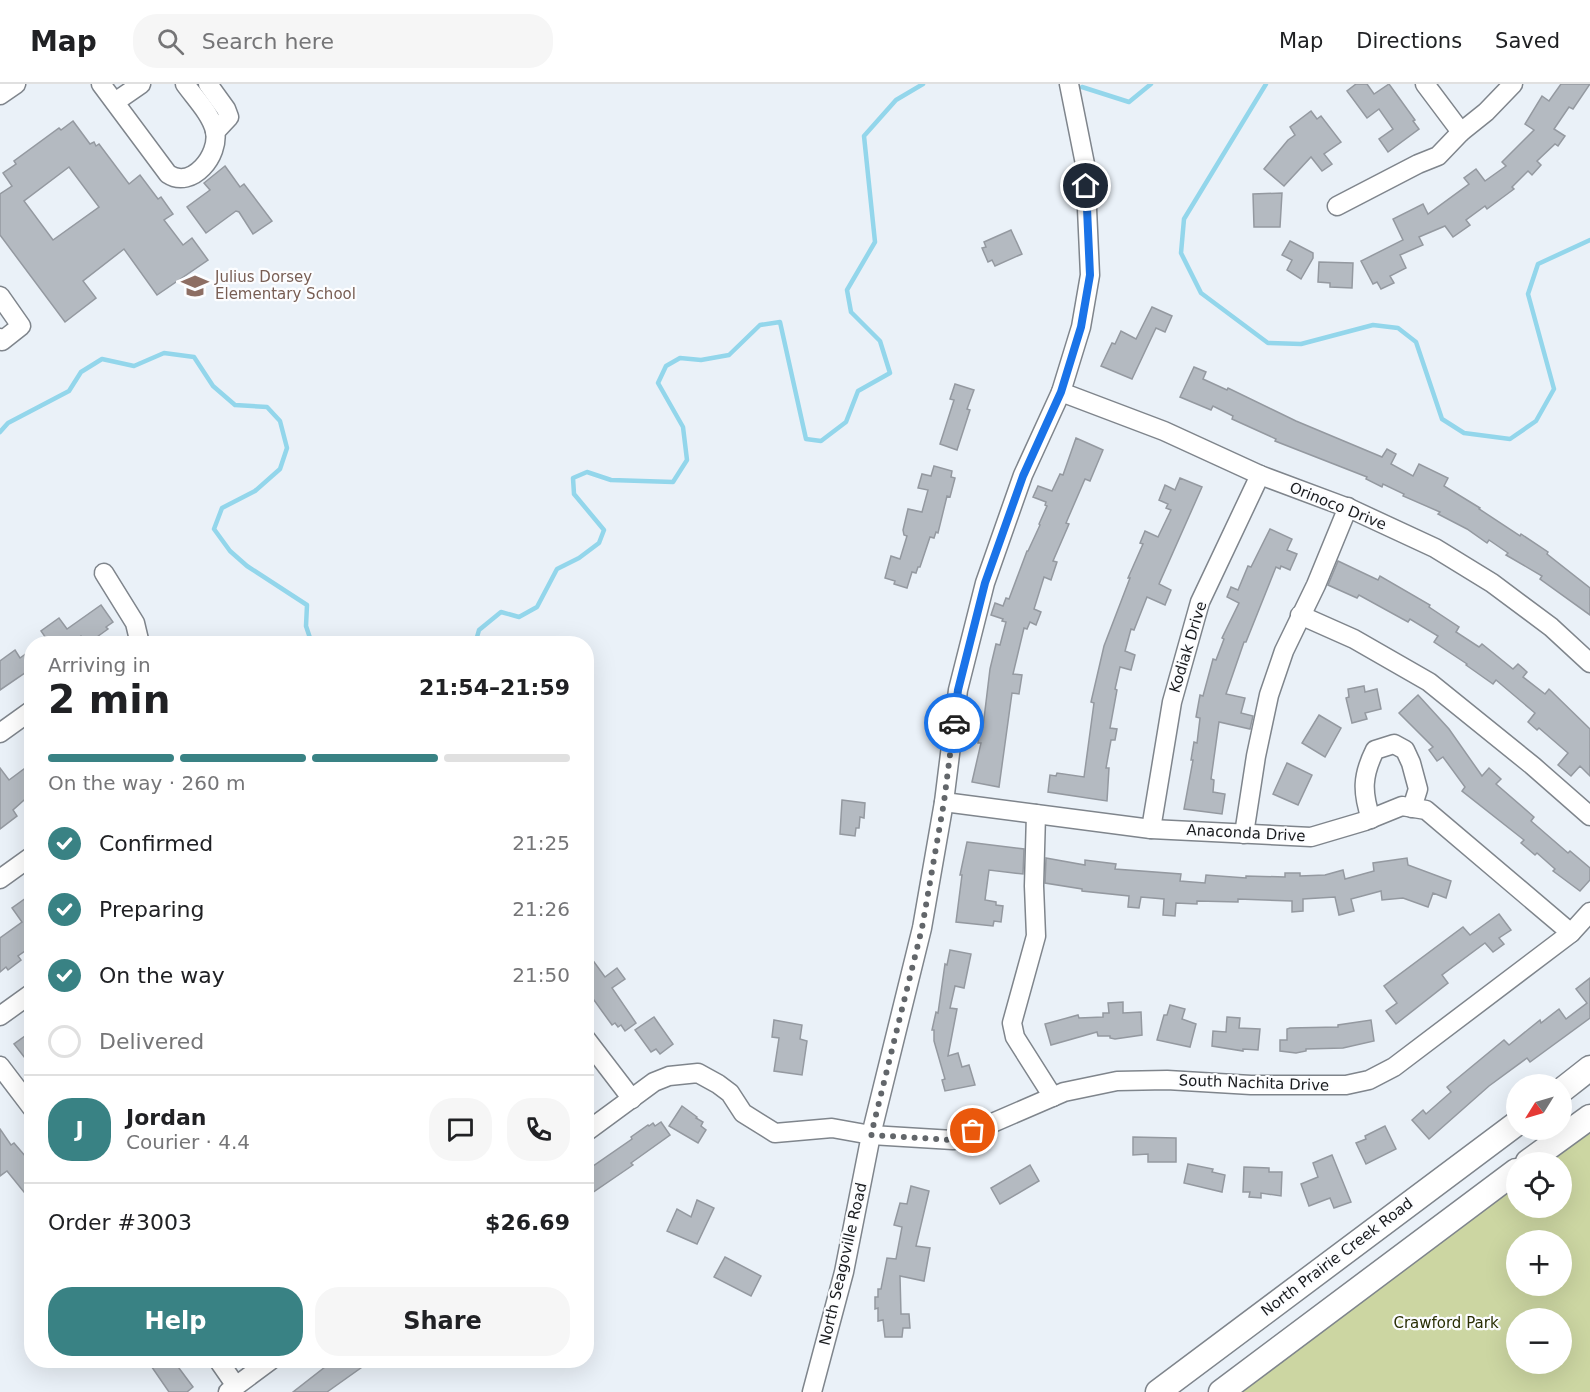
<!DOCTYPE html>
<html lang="en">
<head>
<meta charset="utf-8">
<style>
  :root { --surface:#fff; --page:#f6f6f6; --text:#202124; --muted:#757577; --line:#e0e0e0; --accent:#398284 }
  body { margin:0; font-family:"DejaVu Sans",sans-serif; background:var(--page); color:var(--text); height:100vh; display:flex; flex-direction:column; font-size:22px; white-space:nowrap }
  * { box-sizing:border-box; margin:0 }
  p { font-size:20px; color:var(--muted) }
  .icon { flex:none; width:33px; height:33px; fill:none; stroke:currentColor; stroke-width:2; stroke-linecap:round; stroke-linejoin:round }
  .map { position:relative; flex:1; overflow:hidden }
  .details { position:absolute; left:24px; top:552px; width:570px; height:732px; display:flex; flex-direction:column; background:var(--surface); border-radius:24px; box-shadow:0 6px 24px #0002 }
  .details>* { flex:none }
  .needle { width:39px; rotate:233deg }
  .fabs { position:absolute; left:1506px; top:990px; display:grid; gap:12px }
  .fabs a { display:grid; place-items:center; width:66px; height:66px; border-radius:50%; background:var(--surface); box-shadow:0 6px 24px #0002; font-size:30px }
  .pin { position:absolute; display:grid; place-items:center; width:51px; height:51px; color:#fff; margin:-26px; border:3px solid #fff; border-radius:50%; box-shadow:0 2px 6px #0007 }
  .courier { position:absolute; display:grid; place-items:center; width:60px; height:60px; margin:-30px; border:4px solid #1a73e8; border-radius:50%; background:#fff; color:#222; box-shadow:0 2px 8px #0007 }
  .summary em { font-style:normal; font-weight:700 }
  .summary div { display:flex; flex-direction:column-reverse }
  .summary { display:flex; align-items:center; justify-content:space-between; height:102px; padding:0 24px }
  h1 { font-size:39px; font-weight:700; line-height:45px }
  .bar { display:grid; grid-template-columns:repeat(4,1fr); gap:9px 6px; align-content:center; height:72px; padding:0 24px }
  .bar i { height:8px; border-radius:4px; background:var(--line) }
  .bar .active { background:var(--accent) }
  .bar p { grid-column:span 4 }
  .line { display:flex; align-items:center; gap:15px; padding:0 24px; border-top:2px solid var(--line) }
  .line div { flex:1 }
  .round { display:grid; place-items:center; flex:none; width:63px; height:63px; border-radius:24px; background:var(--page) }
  ol { padding:0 24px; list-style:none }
  li { display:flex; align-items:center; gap:18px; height:66px }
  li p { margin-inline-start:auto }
  li .icon { padding:6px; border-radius:50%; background:var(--accent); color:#fff; stroke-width:4 }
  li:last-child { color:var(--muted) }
  li i { width:33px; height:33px; border:3px solid var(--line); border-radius:50% }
  .action { display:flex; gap:12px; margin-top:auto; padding:12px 24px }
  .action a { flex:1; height:69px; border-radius:24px; background:var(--accent); color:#fff; font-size:24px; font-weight:700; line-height:69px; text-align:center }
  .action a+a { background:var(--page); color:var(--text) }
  header { display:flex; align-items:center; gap:36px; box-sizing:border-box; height:84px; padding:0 30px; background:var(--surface); border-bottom:2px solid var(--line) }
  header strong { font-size:28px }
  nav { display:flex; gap:33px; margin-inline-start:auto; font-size:21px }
  .search { width:420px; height:54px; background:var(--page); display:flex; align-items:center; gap:15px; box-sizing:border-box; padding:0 21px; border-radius:24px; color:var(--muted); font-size:22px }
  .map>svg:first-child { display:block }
</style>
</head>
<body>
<header>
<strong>Map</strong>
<div class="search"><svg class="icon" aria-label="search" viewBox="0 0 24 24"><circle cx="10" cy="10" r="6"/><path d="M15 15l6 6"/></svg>Search here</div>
<nav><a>Map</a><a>Directions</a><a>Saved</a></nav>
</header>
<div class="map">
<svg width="1590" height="1308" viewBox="0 0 1590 1308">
  <rect width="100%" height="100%" fill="#eaf1f8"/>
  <path fill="#ccd6a2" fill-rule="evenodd" d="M1590,1044V1308H1237L1516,1099V1124H1562V1078H1544ZM1516,1156H1562V1202H1516ZM1516,1234H1562V1280H1516Z"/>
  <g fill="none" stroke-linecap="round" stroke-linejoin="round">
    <g stroke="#93d6eb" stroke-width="4.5">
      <polyline points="1266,0 1184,135 1181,169 1201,209 1268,259 1301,260 1373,241 1398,244 1416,258 1442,335 1464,349 1510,355 1536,337 1554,305 1528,210 1538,180 1590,156"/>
      <polyline points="1082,3 1129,18 1151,0"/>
      <polyline points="0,348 8,339 69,307 81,288 102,275 134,282 164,269 194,273 213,302 235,321 267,323 280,337 287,364 280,385 255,407 222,424 214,445 230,467 247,482 307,521 306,542 312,560"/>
      <polyline points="475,560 479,546 501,528 519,533 537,523 557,485 579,474 599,459 604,446 574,410 573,394 587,388 611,396 673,398 687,376 683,343 658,299 666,282 680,274 701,276 729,271 760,241 780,238 806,355 821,357 846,338 858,307 890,289 880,257 851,228 847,206 875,158 864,52 896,16 923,0"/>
    </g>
  </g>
  <g fill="#b4bac1" stroke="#9499a0" stroke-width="1.5" fill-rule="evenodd">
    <polygon points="1356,0 1367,0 1374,10 1389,0 1415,36 1413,37 1419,45 1388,68 1379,55 1393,45 1379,25 1367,34 1347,7"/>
    <polygon points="1561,0 1590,0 1573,25 1569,23 1554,45 1565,52 1558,62 1555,60 1537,77 1541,81 1532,91 1528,87 1512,103 1514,105 1487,125 1485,122 1466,136 1470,141 1453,153 1445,142 1419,153 1423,161 1400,171 1406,184 1390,192 1394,199 1381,205 1377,198 1373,200 1361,177 1403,156 1393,135 1423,120 1428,130 1469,100 1464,94 1476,85 1485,97 1506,82 1502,78 1534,46 1525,40 1542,12 1549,17"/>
    <polygon points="1311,27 1317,35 1321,32 1341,58 1324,70 1332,80 1322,87 1311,73 1284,102 1264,85 1288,56 1295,51 1290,43"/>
    <path d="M73,37L90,60L94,58L96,62L99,60L129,100L140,91L158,115L161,113L173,130L164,136L183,161L192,154L208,176L157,211L124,165L83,197L96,214L65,238L0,151V110L12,102L3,89L16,80L14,77L59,44L61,46ZM69,83L99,123L53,156L24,117Z"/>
    <polygon points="225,82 240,103 244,100 272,137 253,150 239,128 236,127 206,149 187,123 210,106 204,99"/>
    <polygon points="1282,109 1280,143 1254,143 1253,110"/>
    <polygon points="1011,146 1022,170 995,182 992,176 988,178 982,164 986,163 984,158"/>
    <polygon points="1290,157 1313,169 1313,174 1301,195 1287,186 1292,176 1282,171"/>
    <polygon points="1319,178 1353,179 1352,204 1330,203 1330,199 1318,198"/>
    <polygon points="1152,223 1172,232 1165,248 1156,244 1132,295 1101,282 1112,259 1115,260 1121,247 1136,255"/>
    <polygon points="1194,283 1206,288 1203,295 1227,306 1228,304 1296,337 1382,373 1387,365 1396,370 1391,380 1413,392 1419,380 1448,394 1444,402 1480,424 1479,425 1520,452 1521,450 1548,468 1547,470 1590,504 1590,531 1540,495 1542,492 1506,471 1508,469 1489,456 1487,459 1467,445 1438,430 1440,428 1403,412 1404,410 1383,400 1382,403 1366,395 1367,393 1275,357 1276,355 1232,335 1233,332 1213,322 1211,326 1180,313"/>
    <polygon points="955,300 974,306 967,325 970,326 957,366 940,360 954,316 950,315"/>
    <polygon points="1076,354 1103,366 1090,397 1085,395 1066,439 1069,440 1053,477 1057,478 1051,496 1044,493 1034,525 1041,528 1036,541 1030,538 1027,545 1024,544 1013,590 1022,591 1019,610 1012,609 999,703 972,698 981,659 978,659 980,643 983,643 990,585 996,560 1000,561 1006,538 1002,537 1003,535 991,531 995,519 1003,522 1006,514 1009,515 1027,467 1028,467 1040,441 1039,440 1047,422 1045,421 1046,418 1033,413 1038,402 1052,407 1060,390 1063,391"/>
    <polygon points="934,382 952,387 951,393 955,394 950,413 947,412 938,449 936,448 934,454 930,453 920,483 918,483 916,489 912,488 907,504 894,500 895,497 885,494 891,472 900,475 907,452 904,451 903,446 908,425 922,428 928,406 918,404 922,390 931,392"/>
    <polygon points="1180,394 1202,403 1159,500 1171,506 1165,521 1147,513 1134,546 1131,545 1125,567 1135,571 1131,586 1120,583 1115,605 1117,606 1110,644 1117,645 1115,656 1111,656 1106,684 1109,684 1107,717 1048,708 1050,691 1056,692 1057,689 1084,693 1094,619 1091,618 1104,562 1130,494 1128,494 1143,460 1140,459 1145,447 1158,453 1171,426 1166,424 1168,420 1159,416 1165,401 1175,406"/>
    <polygon points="1270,445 1292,455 1287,466 1297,470 1290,486 1281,482 1280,485 1276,483 1246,558 1244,558 1226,610 1245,614 1241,629 1253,632 1250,645 1219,638 1211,695 1214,696 1213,708 1225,710 1222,730 1184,725 1193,676 1191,676 1194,658 1197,659 1200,634 1196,633 1200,611 1203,612 1213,575 1216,576 1224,555 1222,554 1239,519 1227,513 1231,503 1238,506 1248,482 1251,483"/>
    <polygon points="1338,477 1378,496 1380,492 1430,521 1429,523 1459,543 1456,548 1479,563 1482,560 1513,585 1518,580 1527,588 1523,593 1545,610 1549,605 1590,645 1590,692 1580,682 1571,692 1558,681 1568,669 1539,644 1537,646 1528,638 1535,629 1496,596 1493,600 1466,581 1467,580 1434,558 1438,552 1410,535 1408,538 1359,511 1357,514 1328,501"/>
    <polygon points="101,521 113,538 106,543 108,545 94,555 92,553 86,558 81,552 70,560 50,560 41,547 59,534 67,545"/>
    <polygon points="15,566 20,574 27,569 32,575 32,584 0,606 0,577"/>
    <polygon points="1364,602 1365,608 1377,605 1381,625 1365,629 1367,635 1352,639 1346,614 1349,613 1348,605"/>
    <polygon points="1418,611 1449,645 1482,692 1489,684 1501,695 1496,700 1534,733 1531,737 1568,769 1570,767 1590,784 1590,796 1580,807 1553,787 1555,785 1537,769 1535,771 1521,759 1524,756 1462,707 1465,703 1443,673 1437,677 1429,666 1433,663 1399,629"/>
    <polygon points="1319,631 1341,644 1325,673 1302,659"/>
    <polygon points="32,679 32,709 13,726 17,732 0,745 0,684 9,696"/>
    <polygon points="1287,679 1312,691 1298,721 1273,710"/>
    <polygon points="842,716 865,719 864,734 860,733 859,744 856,744 855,752 840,750"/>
    <polygon points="967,758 1024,765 1023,790 989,786 985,816 996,818 996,821 1003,822 1001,838 994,837 993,842 956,838 962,791 960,791"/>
    <polygon points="1046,774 1085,781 1085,776 1116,780 1115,785 1181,790 1180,797 1205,799 1206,791 1246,794 1246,792 1285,793 1285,789 1300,789 1300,792 1325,791 1343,786 1345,795 1374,787 1373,779 1407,774 1408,781 1451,797 1446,814 1433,809 1428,823 1403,814 1382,816 1381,807 1351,815 1354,827 1339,831 1335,813 1303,815 1303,827 1292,828 1292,817 1238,815 1238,818 1197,817 1197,820 1176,819 1175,832 1163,831 1164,815 1141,813 1139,824 1128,823 1129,812 1082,807 1082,805 1045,799"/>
    <polygon points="26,814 32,822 32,862 18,872 21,876 8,886 6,883 0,888 0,854 22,838 12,824"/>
    <polygon points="1499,830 1511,846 1499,854 1504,860 1493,868 1485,859 1442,891 1448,899 1396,940 1386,927 1397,919 1384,902 1463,843 1470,851"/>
    <polygon points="950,866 971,870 964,904 955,902 950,924 957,925 948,972 958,969 962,983 969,981 975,1001 945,1007 942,996 945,995 934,957 934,946 932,946 936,928 938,929 945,880 947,881"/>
    <polygon points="586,867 605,893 617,884 625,895 612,904 636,939 625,947 621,941 618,943 615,939 612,941 586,905"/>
    <polygon points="1590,894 1590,934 1530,978 1527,974 1489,1002 1429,1055 1412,1036 1423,1026 1426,1030 1451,1008 1447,1003 1504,956 1509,961 1540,936 1541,939 1559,925 1566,935 1587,919 1576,905"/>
    <polygon points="1123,918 1123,929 1141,928 1142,951 1115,955 1110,954 1110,952 1098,952 1097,948 1051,961 1045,940 1078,931 1079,934 1103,933 1103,929 1109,929 1108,919"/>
    <polygon points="1170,921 1185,925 1182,935 1196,940 1190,963 1157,956 1164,931 1167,931"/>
    <polygon points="654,933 673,960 660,970 656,965 651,968 635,946"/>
    <polygon points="1227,933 1240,934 1239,944 1260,945 1258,966 1243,965 1243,967 1212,962 1213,947 1226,948"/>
    <polygon points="774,936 802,941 800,955 807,957 802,991 774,987 779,954 772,953"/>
    <polygon points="1371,936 1374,957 1343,964 1306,965 1306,967 1296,969 1280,967 1280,956 1287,956 1287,945 1290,944 1338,943 1338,941"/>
    <polygon points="32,947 32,983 14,960"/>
    <polygon points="682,1022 697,1033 696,1034 703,1038 701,1042 706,1046 698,1059 669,1042"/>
    <polygon points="661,1038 670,1051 631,1079 633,1081 586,1113 586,1087 632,1055 631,1053 648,1041 649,1042 653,1039 655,1042"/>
    <polygon points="1385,1042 1396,1065 1366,1080 1356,1059 1366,1055 1365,1052"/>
    <polygon points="0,1045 11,1061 14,1059 32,1080 32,1118 7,1087 0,1092"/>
    <polygon points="1133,1053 1176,1054 1176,1078 1148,1078 1148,1070 1133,1071"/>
    <polygon points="1332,1071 1351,1118 1334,1124 1330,1114 1309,1122 1301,1100 1318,1093 1313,1079"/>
    <polygon points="1188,1080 1213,1085 1212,1088 1225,1091 1222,1108 1184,1099"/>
    <polygon points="1030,1081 1039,1097 1000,1120 991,1104"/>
    <polygon points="1244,1083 1269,1084 1269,1088 1282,1088 1281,1112 1261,1109 1261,1114 1249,1113 1250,1108 1243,1108"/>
    <polygon points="911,1102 929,1107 916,1162 930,1164 924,1197 900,1192 901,1230 909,1230 910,1244 903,1244 902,1253 885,1253 883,1236 878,1237 878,1224 875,1225 875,1213 878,1213 878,1205 881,1205 887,1174 896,1175 902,1143 894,1141 900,1119 907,1120"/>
    <polygon points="697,1116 714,1124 697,1160 667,1147 677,1125 691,1133"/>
    <polygon points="725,1173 761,1192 751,1212 714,1193"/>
    <polygon points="147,1276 173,1276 193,1303 187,1308 169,1308"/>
    <polygon points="334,1276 372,1276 327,1308 293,1308"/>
  </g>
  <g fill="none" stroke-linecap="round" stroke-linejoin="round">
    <defs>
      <g id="minor">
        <path d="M101,0L168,90C192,106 220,71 215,47C211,30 195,14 185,0"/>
        <polyline points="208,0 226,25 229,33 215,48"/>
        <polyline points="1425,0 1461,48"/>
        <polyline points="0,11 16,0"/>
        <polyline points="115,18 141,0"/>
        <polyline points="1337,122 1418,80 1438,72 1461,48 1486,28 1513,0"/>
        <polyline points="0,212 21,242 2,257 0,254"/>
        <polyline points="1061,308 1164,347 1260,391 1351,425 1435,464 1492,499 1551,543 1590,579"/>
        <polyline points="104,489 135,539 140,560"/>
        <polyline points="1300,531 1354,555 1429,598 1533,682 1590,732"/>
        <polyline points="0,649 32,626"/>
        <polyline points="944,718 1151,745 1311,753 1365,737 1402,722 1426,726 1571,849"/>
        <polyline points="1036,730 1034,802 1036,852 1012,939 1015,953 1053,1013"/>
        <path d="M1371,735C1362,708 1362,692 1375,666L1394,660L1405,666L1411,679L1418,705L1412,724"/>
        <polyline points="1151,745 1172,618 1200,518 1260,391"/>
        <polyline points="1244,750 1256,672 1269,611 1284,567 1316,501 1348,423"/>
        <polyline points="0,795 32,772"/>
        <polyline points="0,932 32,909"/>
        <polyline points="586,955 632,1015"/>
        <polyline points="0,982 32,1024"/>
        <polyline points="586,1048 654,998 669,992 698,989 718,1000 730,1009 743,1029 775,1049 832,1044 871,1051 953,1056 1064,1008 1117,997 1167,996 1251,1001 1346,1001 1369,996 1394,983 1571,849 1590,828"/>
        <polyline points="218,1276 236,1302"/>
        <polyline points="228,1308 271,1276"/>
        <polyline points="812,1308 844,1188 871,1051 922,844 944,718 958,606 985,499 1023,391 1061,308 1081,243 1090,191 1085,80 1069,0"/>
      </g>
      <g id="major">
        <polyline points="1562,1006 1590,984"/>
        <polyline points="1528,1078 1590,1033"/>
        <polyline points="1158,1308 1516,1040"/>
        <polyline points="1221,1308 1516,1087"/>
      </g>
    </defs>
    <use href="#minor" stroke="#7f858c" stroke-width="21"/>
    <use href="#major" stroke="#7f858c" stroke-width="27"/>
    <use href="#minor" stroke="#fff" stroke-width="18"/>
    <use href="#major" stroke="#fff" stroke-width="24"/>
  </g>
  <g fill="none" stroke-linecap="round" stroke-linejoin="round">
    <polyline stroke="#62666a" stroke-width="6" stroke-dasharray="0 10.8" points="954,639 944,718 922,844 871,1051 953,1056 973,1047"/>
    <polyline stroke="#1a73e8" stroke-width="8" points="954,639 958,606 985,499 1023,392 1061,308 1081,243 1090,191 1086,102"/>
  </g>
  <defs>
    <symbol id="school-bare" viewBox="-9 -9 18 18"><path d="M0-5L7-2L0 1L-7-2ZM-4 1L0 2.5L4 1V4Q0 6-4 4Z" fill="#8d6e63" stroke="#fcfdff" stroke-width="2.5" paint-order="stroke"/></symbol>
  </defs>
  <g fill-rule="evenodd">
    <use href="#school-bare" x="176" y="183" width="38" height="38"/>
  </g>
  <g text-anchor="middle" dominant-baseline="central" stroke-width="4.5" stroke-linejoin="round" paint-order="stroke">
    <g font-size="15" fill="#785e54" stroke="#fcfdff" text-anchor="start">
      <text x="215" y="193">Julius Dorsey<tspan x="215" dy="17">Elementary School</tspan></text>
    </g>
    <g font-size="15" fill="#191b1e" stroke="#fcfdff">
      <text transform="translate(1338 422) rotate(22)">Orinoco Drive</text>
      <text transform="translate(1188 563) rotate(-73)">Kodiak Drive</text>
      <text transform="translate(1246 749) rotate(3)">Anaconda Drive</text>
      <text transform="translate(1254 999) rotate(2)">South Nachita Drive</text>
      <text transform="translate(1337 1173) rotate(-37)">North Prairie Creek Road</text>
      <text transform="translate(843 1180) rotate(-77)">North Seagoville Road</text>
    </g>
    <g font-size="15" fill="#292e03" stroke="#fcfdff">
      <text x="1446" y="1239">Crawford Park</text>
    </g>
  </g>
</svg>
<div class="fabs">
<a><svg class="needle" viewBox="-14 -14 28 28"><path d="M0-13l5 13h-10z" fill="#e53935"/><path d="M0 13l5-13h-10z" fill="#757577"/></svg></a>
<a><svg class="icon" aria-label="locate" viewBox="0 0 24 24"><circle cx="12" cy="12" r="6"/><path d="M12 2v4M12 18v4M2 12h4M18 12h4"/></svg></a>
<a>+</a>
<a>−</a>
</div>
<div class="pin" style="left:973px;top:1047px;background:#ea580c"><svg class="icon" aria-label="bag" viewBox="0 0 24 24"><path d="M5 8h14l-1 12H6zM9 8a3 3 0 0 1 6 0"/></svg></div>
<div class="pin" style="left:1086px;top:102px;background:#1f2937"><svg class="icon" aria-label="home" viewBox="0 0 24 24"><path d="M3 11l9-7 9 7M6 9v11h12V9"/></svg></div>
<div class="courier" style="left:954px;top:639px"><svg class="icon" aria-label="car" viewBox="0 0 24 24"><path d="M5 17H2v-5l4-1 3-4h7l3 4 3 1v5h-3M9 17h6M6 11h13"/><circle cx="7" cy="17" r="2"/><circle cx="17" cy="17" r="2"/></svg></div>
<section class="details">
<div class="summary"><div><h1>2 min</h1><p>Arriving in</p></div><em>21:54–21:59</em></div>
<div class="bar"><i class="active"></i><i class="active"></i><i class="active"></i><i></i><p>On the way · 260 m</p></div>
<ol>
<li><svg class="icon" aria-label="check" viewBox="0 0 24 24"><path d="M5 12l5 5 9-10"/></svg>Confirmed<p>21:25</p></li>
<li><svg class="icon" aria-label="check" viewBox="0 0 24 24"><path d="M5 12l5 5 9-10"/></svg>Preparing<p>21:26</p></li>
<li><svg class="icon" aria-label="check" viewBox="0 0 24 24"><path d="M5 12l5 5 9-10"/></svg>On the way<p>21:50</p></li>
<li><i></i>Delivered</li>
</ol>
<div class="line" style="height:108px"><b class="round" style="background:var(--accent);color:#fff">J</b><div><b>Jordan</b><p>Courier · 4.4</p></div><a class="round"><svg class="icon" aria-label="chat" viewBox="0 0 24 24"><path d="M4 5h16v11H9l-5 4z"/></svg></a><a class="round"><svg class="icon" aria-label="phone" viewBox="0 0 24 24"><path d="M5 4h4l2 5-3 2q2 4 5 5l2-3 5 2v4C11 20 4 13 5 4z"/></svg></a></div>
<div class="line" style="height:78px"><div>Order #3003</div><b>$26.69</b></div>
<div class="action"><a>Help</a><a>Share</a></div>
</section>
</div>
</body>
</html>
